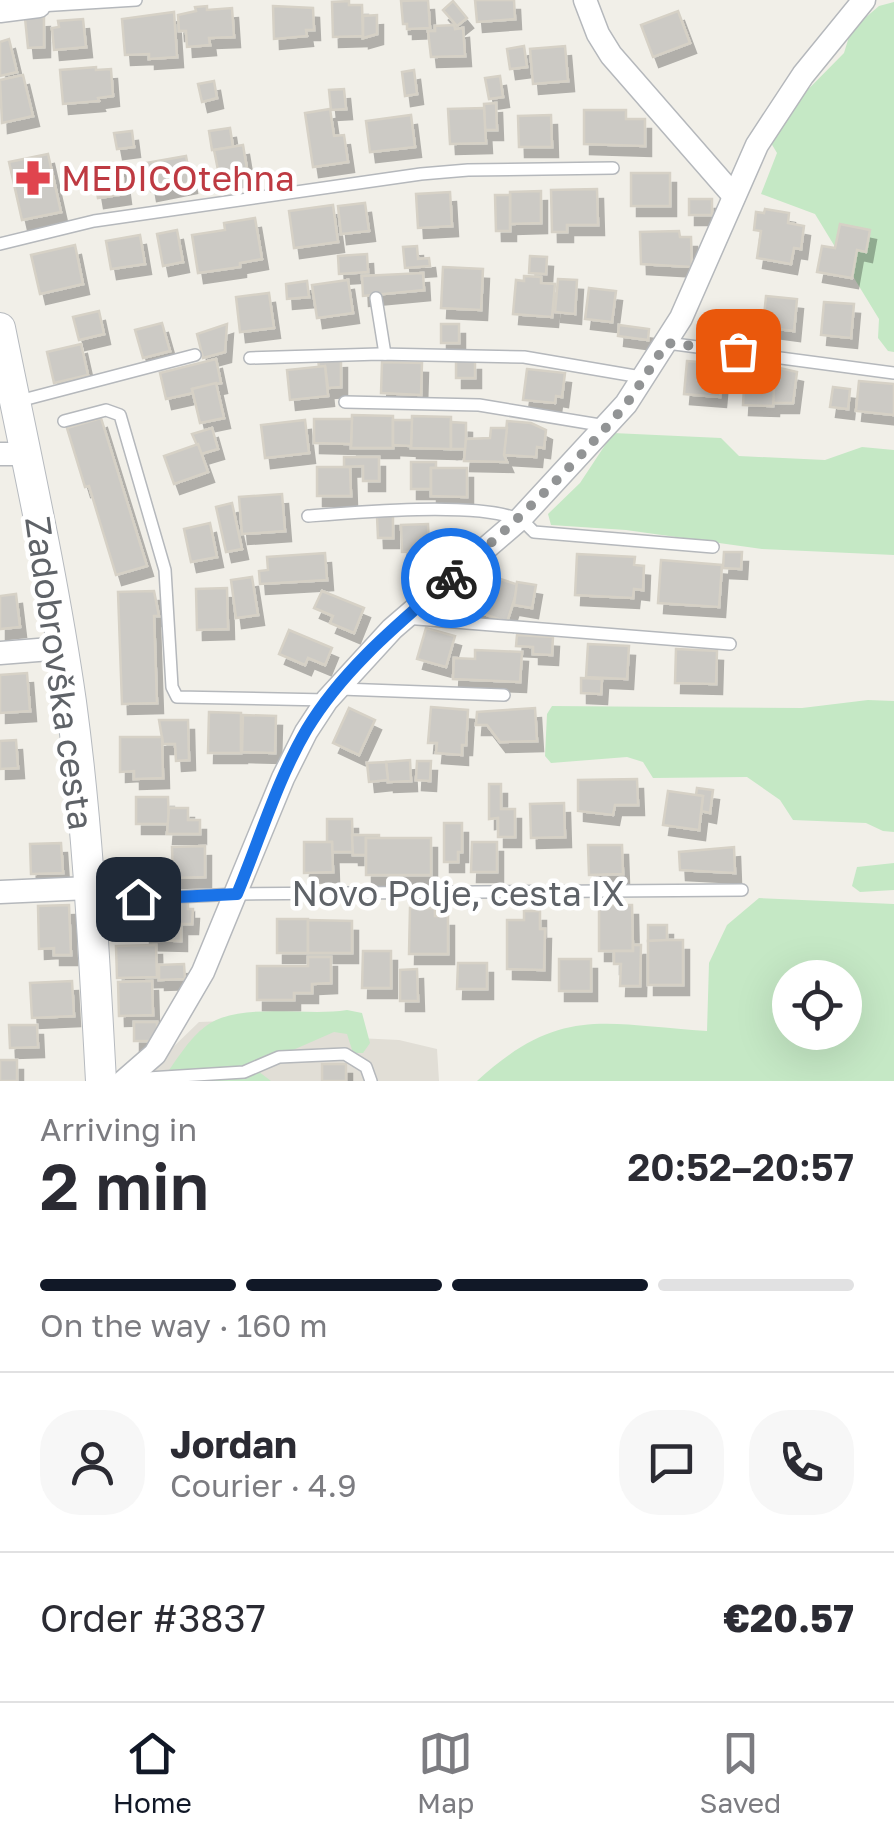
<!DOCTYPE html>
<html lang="en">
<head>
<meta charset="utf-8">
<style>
  :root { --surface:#fff; --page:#f7f7f7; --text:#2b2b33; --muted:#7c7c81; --line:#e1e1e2; --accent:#111827 }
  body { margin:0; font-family:"Golos Text",sans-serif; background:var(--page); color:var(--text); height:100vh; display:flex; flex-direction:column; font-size:38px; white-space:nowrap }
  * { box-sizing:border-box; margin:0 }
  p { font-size:32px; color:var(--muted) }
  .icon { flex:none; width:55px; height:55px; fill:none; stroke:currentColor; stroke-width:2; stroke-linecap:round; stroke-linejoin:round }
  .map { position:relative; height:1081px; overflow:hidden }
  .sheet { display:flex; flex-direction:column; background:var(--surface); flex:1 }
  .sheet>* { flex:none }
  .tools { position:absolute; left:772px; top:960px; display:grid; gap:20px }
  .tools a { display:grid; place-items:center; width:90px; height:90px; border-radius:50%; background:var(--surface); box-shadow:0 10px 40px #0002; font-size:50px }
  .pin { position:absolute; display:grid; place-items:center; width:85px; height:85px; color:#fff; margin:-42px; border-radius:20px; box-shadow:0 5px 15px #0006 }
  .courier { position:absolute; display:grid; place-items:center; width:100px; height:100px; margin:-50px; border:8px solid #1a73e8; border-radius:50%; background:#fff; color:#222; box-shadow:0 2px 12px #0007 }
  .headline em { font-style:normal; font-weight:600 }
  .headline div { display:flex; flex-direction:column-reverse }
  .headline { display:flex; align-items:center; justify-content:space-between; height:170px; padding:0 40px }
  h1 { font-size:65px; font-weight:600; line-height:75px }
  .bar { display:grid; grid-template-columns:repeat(4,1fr); gap:15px 10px; align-content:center; height:120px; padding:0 40px }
  .bar i { height:12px; border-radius:8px; background:var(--line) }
  .bar .active { background:var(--accent) }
  .bar p { grid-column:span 4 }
  .line { display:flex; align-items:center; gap:25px; padding:0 40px; border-top:2px solid var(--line) }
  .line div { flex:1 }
  .round { display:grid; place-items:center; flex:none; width:105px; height:105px; border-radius:40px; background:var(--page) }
  .dock { display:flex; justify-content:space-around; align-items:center; height:140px; border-top:2px solid var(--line); background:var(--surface); font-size:28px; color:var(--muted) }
  .dock a { display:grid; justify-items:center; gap:5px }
  .dock .active { color:var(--accent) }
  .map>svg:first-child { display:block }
</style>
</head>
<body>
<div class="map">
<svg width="894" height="1081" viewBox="0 0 894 1081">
  <defs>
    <filter id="shadow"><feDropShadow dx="6" dy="10" stdDeviation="0" flood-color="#0004"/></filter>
  </defs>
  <rect width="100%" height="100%" fill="#f1efe8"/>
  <polygon fill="#e1ded6" points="350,1017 357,1038 399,1040 437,1049 439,1081 138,1081 199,1022"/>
  <g fill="#c5e8c5" fill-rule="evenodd">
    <polygon points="894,2 894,352 888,351 878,338 879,319 815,214 761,194 777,153 765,133 844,53 851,30 879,6"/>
    <polygon points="613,433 721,438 739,456 825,460 862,447 894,450 894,555 762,549 626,530 551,525 548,514 580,483"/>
    <polygon points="868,700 894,701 894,832 883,831 866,823 793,820 780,800 747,777 653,778 643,762 627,757 551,763 545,756 547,714 552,706 802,708"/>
    <polygon points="894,863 894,890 860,892 852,886 857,867"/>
    <path d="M759,898L894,904V1081H477C561,1004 605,1025 707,1031L709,963L727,925ZM790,978H845V1032H790Z"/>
    <path d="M347,1010L362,1013L370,1043L363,1053H353L347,1034L334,1032L293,1050L263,1056L254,1068L271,1081H161C175,1063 188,1039 206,1026C240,1001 306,1017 347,1010Z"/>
  </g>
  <g fill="#cccac5" stroke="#d6d1c6" stroke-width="2.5" filter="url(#shadow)">
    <polygon points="428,0 430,28 407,29 407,24 403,24 401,1"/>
    <polygon points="475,0 514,0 515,19 477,22"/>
    <polygon points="349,1 349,5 362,5 363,36 333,37 332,2"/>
    <polygon points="453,1 467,18 457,26 443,10"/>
    <polygon points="207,6 207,10 232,8 234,37 209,38 210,45 187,47 186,31 179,31 178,15 196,11 195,7"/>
    <polygon points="273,6 313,8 314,30 306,30 307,36 274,39"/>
    <polygon points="678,11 690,43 653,57 641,25"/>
    <polygon points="174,12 177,57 149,59 149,54 125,55 122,19"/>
    <polygon points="377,15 377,34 363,38 363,16"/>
    <polygon points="44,17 44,47 28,48 25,18"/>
    <polygon points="83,19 86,47 54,50 52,28 59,27 58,21"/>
    <polygon points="454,25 455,29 463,28 465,56 431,57 428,31 435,31 435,26"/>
    <polygon points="9,39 17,72 0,76 0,42"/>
    <polygon points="524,46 527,67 510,69 507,49"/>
    <polygon points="565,46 568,81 533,84 530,49"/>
    <polygon points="96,67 96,70 111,69 113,96 98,98 99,101 63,104 60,70"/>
    <polygon points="414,70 417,94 405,96 402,72"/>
    <polygon points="23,75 33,116 2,123 0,80"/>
    <polygon points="500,76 503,97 489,99 485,78"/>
    <polygon points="214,81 217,98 202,102 198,84"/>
    <polygon points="344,89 346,109 331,110 329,90"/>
    <polygon points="496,103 497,130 485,130 484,104"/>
    <polygon points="484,108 486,143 450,144 448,109"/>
    <polygon points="330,109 334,136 344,135 348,162 313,167 305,113"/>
    <polygon points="584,110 626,110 626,119 645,119 645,146 584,144"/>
    <polygon points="411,115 415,147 370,152 366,121"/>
    <polygon points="551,115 552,147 519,147 518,116"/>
    <polygon points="230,128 233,147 212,150 209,131"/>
    <polygon points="132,131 134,147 117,149 114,133"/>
    <polygon points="243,145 248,175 220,180 214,150"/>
    <polygon points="48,154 61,212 22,220 9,162"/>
    <polygon points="186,156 191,183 151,191 146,163"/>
    <polygon points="121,164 125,194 98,198 93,169"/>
    <rect x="631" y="173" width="39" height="33"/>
    <polygon points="597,189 598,225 567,225 567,232 552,232 551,190"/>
    <polygon points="541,191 541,223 510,224 510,192"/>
    <polygon points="450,192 452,226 418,228 416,194"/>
    <polygon points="495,195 510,195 510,231 496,231"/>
    <rect x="689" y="199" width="23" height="16"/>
    <polygon points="365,203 369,231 341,234 338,206"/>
    <polygon points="333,205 338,242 294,248 289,211"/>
    <polygon points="765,209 789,213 788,223 804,226 801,249 794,248 791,264 757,258 761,231 754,230 756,212 764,213"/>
    <polygon points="255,218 262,259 240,263 240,267 198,273 192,235 225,230 224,223"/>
    <polygon points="840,224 870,230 866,252 857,250 852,278 817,272 822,246 835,248"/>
    <polygon points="177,230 183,262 163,266 157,234"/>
    <polygon points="679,231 680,237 691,237 692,267 641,264 640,232"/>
    <polygon points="140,235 145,264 111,269 106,241"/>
    <polygon points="75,245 83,284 40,294 31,255"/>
    <polygon points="417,246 418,259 429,258 430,266 405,268 403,247"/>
    <polygon points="367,254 368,272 339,274 338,256"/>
    <polygon points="530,256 547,257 546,274 529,273"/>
    <polygon points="443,267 483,269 481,310 441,308"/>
    <polygon points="423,273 424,290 363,296 362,276"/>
    <polygon points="524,276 541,277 541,283 555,284 552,317 513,314 516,280 524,281"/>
    <polygon points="558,279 577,280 575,314 555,312"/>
    <polygon points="348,280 353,313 317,318 312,285"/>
    <polygon points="307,281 309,297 287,299 286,284"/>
    <polygon points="589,288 616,291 612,322 585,319"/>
    <polygon points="269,293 274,328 240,332 236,297"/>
    <polygon points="766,296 797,299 794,331 763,327"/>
    <polygon points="824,302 854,304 851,338 821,335"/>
    <polygon points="99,311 104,334 79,340 73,317"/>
    <polygon points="162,323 170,351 143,358 135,330"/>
    <polygon points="227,324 225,352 203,358 197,334"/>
    <rect x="441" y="324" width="18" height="19"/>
    <polygon points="619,325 649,329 648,340 618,336"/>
    <polygon points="81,344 88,375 54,383 47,352"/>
    <polygon points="341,358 341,387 328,388 325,366 319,367 318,359"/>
    <polygon points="216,359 221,383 192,389 193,393 166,399 160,373"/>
    <rect x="456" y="360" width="19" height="18"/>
    <polygon points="687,361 723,364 720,397 684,394"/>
    <polygon points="382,362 422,363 421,395 381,393"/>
    <polygon points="325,366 328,396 290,400 287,370"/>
    <polygon points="775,367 797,372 793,403 773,403"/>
    <polygon points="527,369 565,373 562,397 556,396 555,403 523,400"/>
    <polygon points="745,370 775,371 773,406 743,405"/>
    <polygon points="859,381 894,384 894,415 856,411"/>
    <polygon points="216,383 224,418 200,423 192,389"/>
    <polygon points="833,387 850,389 848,409 830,407"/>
    <polygon points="352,415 393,416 393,448 351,448"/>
    <polygon points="412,416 451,417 451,449 411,448"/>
    <polygon points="101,418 147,566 116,575 89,486 85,487 67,428"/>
    <polygon points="314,419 352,419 351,444 314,443"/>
    <polygon points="305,420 309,453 265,458 261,425"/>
    <polygon points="393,420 412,420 411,446 393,445"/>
    <polygon points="507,421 531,423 546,430 544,448 537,447 536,457 504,455"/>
    <polygon points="451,422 466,423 466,449 451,449"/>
    <polygon points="212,428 218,449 201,454 192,434"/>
    <polygon points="491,428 507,428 504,455 507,462 464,461 466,439 490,438"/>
    <polygon points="198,444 208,472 174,484 164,456"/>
    <polygon points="344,457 379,457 379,481 363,481 363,466 344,467"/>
    <polygon points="411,462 436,462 436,468 431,468 431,489 411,489"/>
    <polygon points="317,467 350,467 351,496 317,496"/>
    <polygon points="431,468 467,468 467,497 431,496"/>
    <polygon points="282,494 285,531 242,534 239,497"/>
    <polygon points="232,503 242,549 226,552 216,507"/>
    <polygon points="377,516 393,516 393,538 378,538"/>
    <polygon points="210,523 217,557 191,562 184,529"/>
    <polygon points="428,524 429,551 402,552 401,525"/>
    <polygon points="724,552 742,552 741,569 723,568"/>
    <polygon points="325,553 327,580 260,584 259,571 268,570 267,557"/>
    <polygon points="577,554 635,557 634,565 644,566 643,590 634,589 633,598 575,595"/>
    <polygon points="661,560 722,565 719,607 658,603"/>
    <polygon points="478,572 519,585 507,622 466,608"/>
    <polygon points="252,577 258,615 236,618 231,580"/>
    <polygon points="517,582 536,585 532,608 514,605"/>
    <polygon points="227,588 228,629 197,630 196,589"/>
    <polygon points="154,591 159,616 154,616 157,703 122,704 118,592"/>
    <polygon points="322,591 364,608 354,633 330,623 333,616 314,608"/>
    <polygon points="16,594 20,627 0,629 0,596"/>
    <polygon points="426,628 455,636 446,667 417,659"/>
    <polygon points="289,630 332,648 325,665 308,658 305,665 279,654"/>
    <polygon points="517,635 553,637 552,655 533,654 533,647 516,646"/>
    <polygon points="588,644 629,646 627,679 586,677"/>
    <polygon points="676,649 717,651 716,684 675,683"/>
    <polygon points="475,650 522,652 520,682 453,679 454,658 475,659"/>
    <polygon points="27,673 30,711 0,713 0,675"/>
    <polygon points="581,678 602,679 601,694 581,693"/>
    <polygon points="431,707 468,710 466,745 462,745 462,755 436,753 437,743 428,743"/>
    <polygon points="349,708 375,720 359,755 333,743"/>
    <polygon points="535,708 537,741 500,742 487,725 476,725 477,712"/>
    <polygon points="209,712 241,713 241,753 208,753"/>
    <polygon points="243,715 276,716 275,753 242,752"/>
    <polygon points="159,720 188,720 189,760 176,761 175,744 163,744"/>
    <polygon points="120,737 162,737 163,778 134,779 134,771 120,772"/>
    <polygon points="16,740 18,768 0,769 0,741"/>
    <polygon points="410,760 411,781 388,782 386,762"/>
    <polygon points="417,761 431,761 430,781 416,780"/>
    <polygon points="386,762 388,780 369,782 367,763"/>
    <polygon points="637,779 638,805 615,805 613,815 578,811 578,780"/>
    <polygon points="489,784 501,784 501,809 515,809 515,837 498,837 498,818 489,819"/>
    <polygon points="697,788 713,790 710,813 701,811 703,796 696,795"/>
    <polygon points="668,791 703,796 699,830 663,825"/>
    <polygon points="136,797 168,797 169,824 136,824"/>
    <polygon points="564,803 565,837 531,838 530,804"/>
    <polygon points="169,808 188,808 188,820 200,820 200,834 167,834"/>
    <polygon points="327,819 352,819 353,852 332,852 332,842 327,842"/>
    <polygon points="444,823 462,823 462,852 458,852 458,862 444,862"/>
    <polygon points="352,835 379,835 379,838 366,838 366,855 353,855"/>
    <rect x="366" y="838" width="65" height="37"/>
    <polygon points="304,842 332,842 333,872 304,873"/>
    <polygon points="472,842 497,842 497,872 471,872"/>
    <polygon points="61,843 63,873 31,874 30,844"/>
    <polygon points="588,845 622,845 623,874 589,875"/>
    <polygon points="205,846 205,877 173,878 172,847"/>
    <polygon points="734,847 735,873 680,870 679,852"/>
    <polygon points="151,901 188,902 188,909 193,909 192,924 181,924 181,941 144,940 144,929 138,929 138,906 151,906"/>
    <polygon points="69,905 71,955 54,955 54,948 39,949 38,906"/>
    <polygon points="599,905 632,905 633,951 599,951"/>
    <polygon points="410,908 435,908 435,916 448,916 448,954 409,954"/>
    <polygon points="524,911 540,911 540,929 545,929 544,970 507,969 507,920 524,920"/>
    <rect x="277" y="919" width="31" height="34"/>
    <polygon points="308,920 352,921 352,953 308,953"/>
    <polygon points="648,925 667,925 667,940 648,941"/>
    <polygon points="667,940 683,940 683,985 648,985 648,941"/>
    <polygon points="156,945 157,977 117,978 116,946"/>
    <polygon points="633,945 641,945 640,986 620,986 621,964 614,964 614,951 633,951"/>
    <polygon points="363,951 391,951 391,988 362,988"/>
    <polygon points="308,957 331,957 331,983 312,984 312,993 294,993 294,1000 257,1000 257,966 308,966"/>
    <rect x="559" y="959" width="32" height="32"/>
    <polygon points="458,963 487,963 487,989 457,989"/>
    <polygon points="184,964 185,979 159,980 159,965"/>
    <polygon points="417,969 418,1001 400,1001 400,970"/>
    <polygon points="72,981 74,1016 32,1018 30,983"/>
    <polygon points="152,981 153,1015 119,1016 118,982"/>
    <rect x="134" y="1022" width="23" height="19"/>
    <polygon points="9,1025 37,1025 38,1047 10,1048"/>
    <rect x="0" y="1060" width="17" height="21"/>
    <rect x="322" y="1064" width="24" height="17"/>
  </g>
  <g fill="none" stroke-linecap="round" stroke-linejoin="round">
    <defs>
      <g id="lane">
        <polyline points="39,6 136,0"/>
        <polyline points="0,244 94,221 421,174 468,170 613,168"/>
        <polyline points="376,298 385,354"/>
        <polyline points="667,343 894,373"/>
        <polyline points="250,358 379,354 524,357 641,377"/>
        <polyline points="19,401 195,355"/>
        <polyline points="345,402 479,405 606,426"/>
        <polyline points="64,421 106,410 120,415 165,570 172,687 177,697 327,700"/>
        <path d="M308,516C357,512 472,502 515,518C523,520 528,526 534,532L713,547"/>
        <polyline points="405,618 730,644"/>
        <polyline points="341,689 504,695"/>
        <polyline points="94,901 237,894 742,890"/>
        <polyline points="132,1079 244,1072 279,1057 345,1054 366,1067 371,1081"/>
      </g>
      <g id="street">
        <polyline points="585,0 598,34 611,55 734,196"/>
        <polyline points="0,11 39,6 39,0"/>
        <polyline points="0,454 25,454"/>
        <polyline points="0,653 63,648"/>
        <polyline points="0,892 89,888"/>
        <polyline points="124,1081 155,1054 203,972 283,778 306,732 327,700 392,629 520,519 626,404 681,318 757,145 803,75 864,0"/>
      </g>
      <path id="secondary" d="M0,328C25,452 53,576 71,702C88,827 94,955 101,1081"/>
    </defs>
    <use href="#lane" stroke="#b5b8bc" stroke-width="14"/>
    <use href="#street" stroke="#b5b8bc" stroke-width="25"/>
    <use href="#secondary" stroke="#b6babf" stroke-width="32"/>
    <use href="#lane" stroke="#fff" stroke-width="11"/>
    <use href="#street" stroke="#fff" stroke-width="22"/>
    <use href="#secondary" stroke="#fff" stroke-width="30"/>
  </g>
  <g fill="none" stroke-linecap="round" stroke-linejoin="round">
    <path stroke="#929495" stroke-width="10" stroke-dasharray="0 18" d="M451,578C513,525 570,470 623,408C639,388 652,364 667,343L738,351"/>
    <path stroke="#1a73e8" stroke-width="12" d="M138,899L237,894C260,839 277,780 307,729C343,669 398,624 451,578"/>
  </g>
  <defs>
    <symbol id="pharmacy-bare" viewBox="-9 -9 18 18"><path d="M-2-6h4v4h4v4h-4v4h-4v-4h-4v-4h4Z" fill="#e0444e" stroke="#fff" stroke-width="2.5" paint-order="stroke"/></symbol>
  </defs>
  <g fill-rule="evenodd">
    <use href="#pharmacy-bare" x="8" y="153" width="50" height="50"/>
  </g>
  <g text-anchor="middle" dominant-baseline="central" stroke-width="9" stroke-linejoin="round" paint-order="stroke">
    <g font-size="35" fill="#be3a42" stroke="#fff" text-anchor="start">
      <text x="61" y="178">MEDICOtehna</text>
    </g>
    <g font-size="35" fill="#5f6368" stroke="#fff">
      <text transform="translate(60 673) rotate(82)">Zadobrovška cesta</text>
      <text x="458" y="893">Novo Polje, cesta IX</text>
    </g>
  </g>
</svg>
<div class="tools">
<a><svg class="icon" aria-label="locate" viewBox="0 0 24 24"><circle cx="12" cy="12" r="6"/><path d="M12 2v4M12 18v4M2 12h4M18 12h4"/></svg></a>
</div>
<div class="pin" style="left:738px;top:351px;background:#ea580c"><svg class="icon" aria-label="bag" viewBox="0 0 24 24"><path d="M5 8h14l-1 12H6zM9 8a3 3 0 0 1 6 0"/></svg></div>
<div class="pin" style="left:138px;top:899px;background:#1f2937"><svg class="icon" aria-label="home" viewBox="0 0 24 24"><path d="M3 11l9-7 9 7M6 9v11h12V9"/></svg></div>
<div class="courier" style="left:451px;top:578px"><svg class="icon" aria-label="bike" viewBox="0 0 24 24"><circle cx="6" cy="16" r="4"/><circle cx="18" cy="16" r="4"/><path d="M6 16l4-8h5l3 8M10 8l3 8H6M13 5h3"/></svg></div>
</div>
<section class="sheet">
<div class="headline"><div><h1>2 min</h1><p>Arriving in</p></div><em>20:52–20:57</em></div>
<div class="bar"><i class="active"></i><i class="active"></i><i class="active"></i><i></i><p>On the way · 160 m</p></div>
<div class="line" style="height:180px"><a class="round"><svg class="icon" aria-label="person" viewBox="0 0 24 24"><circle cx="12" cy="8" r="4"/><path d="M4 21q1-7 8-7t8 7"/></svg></a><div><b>Jordan</b><p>Courier · 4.9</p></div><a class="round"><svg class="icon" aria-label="chat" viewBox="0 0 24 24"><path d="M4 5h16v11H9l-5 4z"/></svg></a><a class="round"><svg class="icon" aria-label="phone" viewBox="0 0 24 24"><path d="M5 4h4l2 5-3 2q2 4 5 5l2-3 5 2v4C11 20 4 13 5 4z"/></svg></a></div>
<div class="line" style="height:130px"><div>Order #3837</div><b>€20.57</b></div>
</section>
<nav class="dock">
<a class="active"><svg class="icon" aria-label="home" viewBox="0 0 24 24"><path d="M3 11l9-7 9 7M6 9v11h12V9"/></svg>Home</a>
<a><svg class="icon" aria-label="map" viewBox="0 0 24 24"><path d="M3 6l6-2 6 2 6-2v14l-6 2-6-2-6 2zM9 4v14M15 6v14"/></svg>Map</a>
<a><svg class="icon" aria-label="saved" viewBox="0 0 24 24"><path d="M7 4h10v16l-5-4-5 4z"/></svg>Saved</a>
</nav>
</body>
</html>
